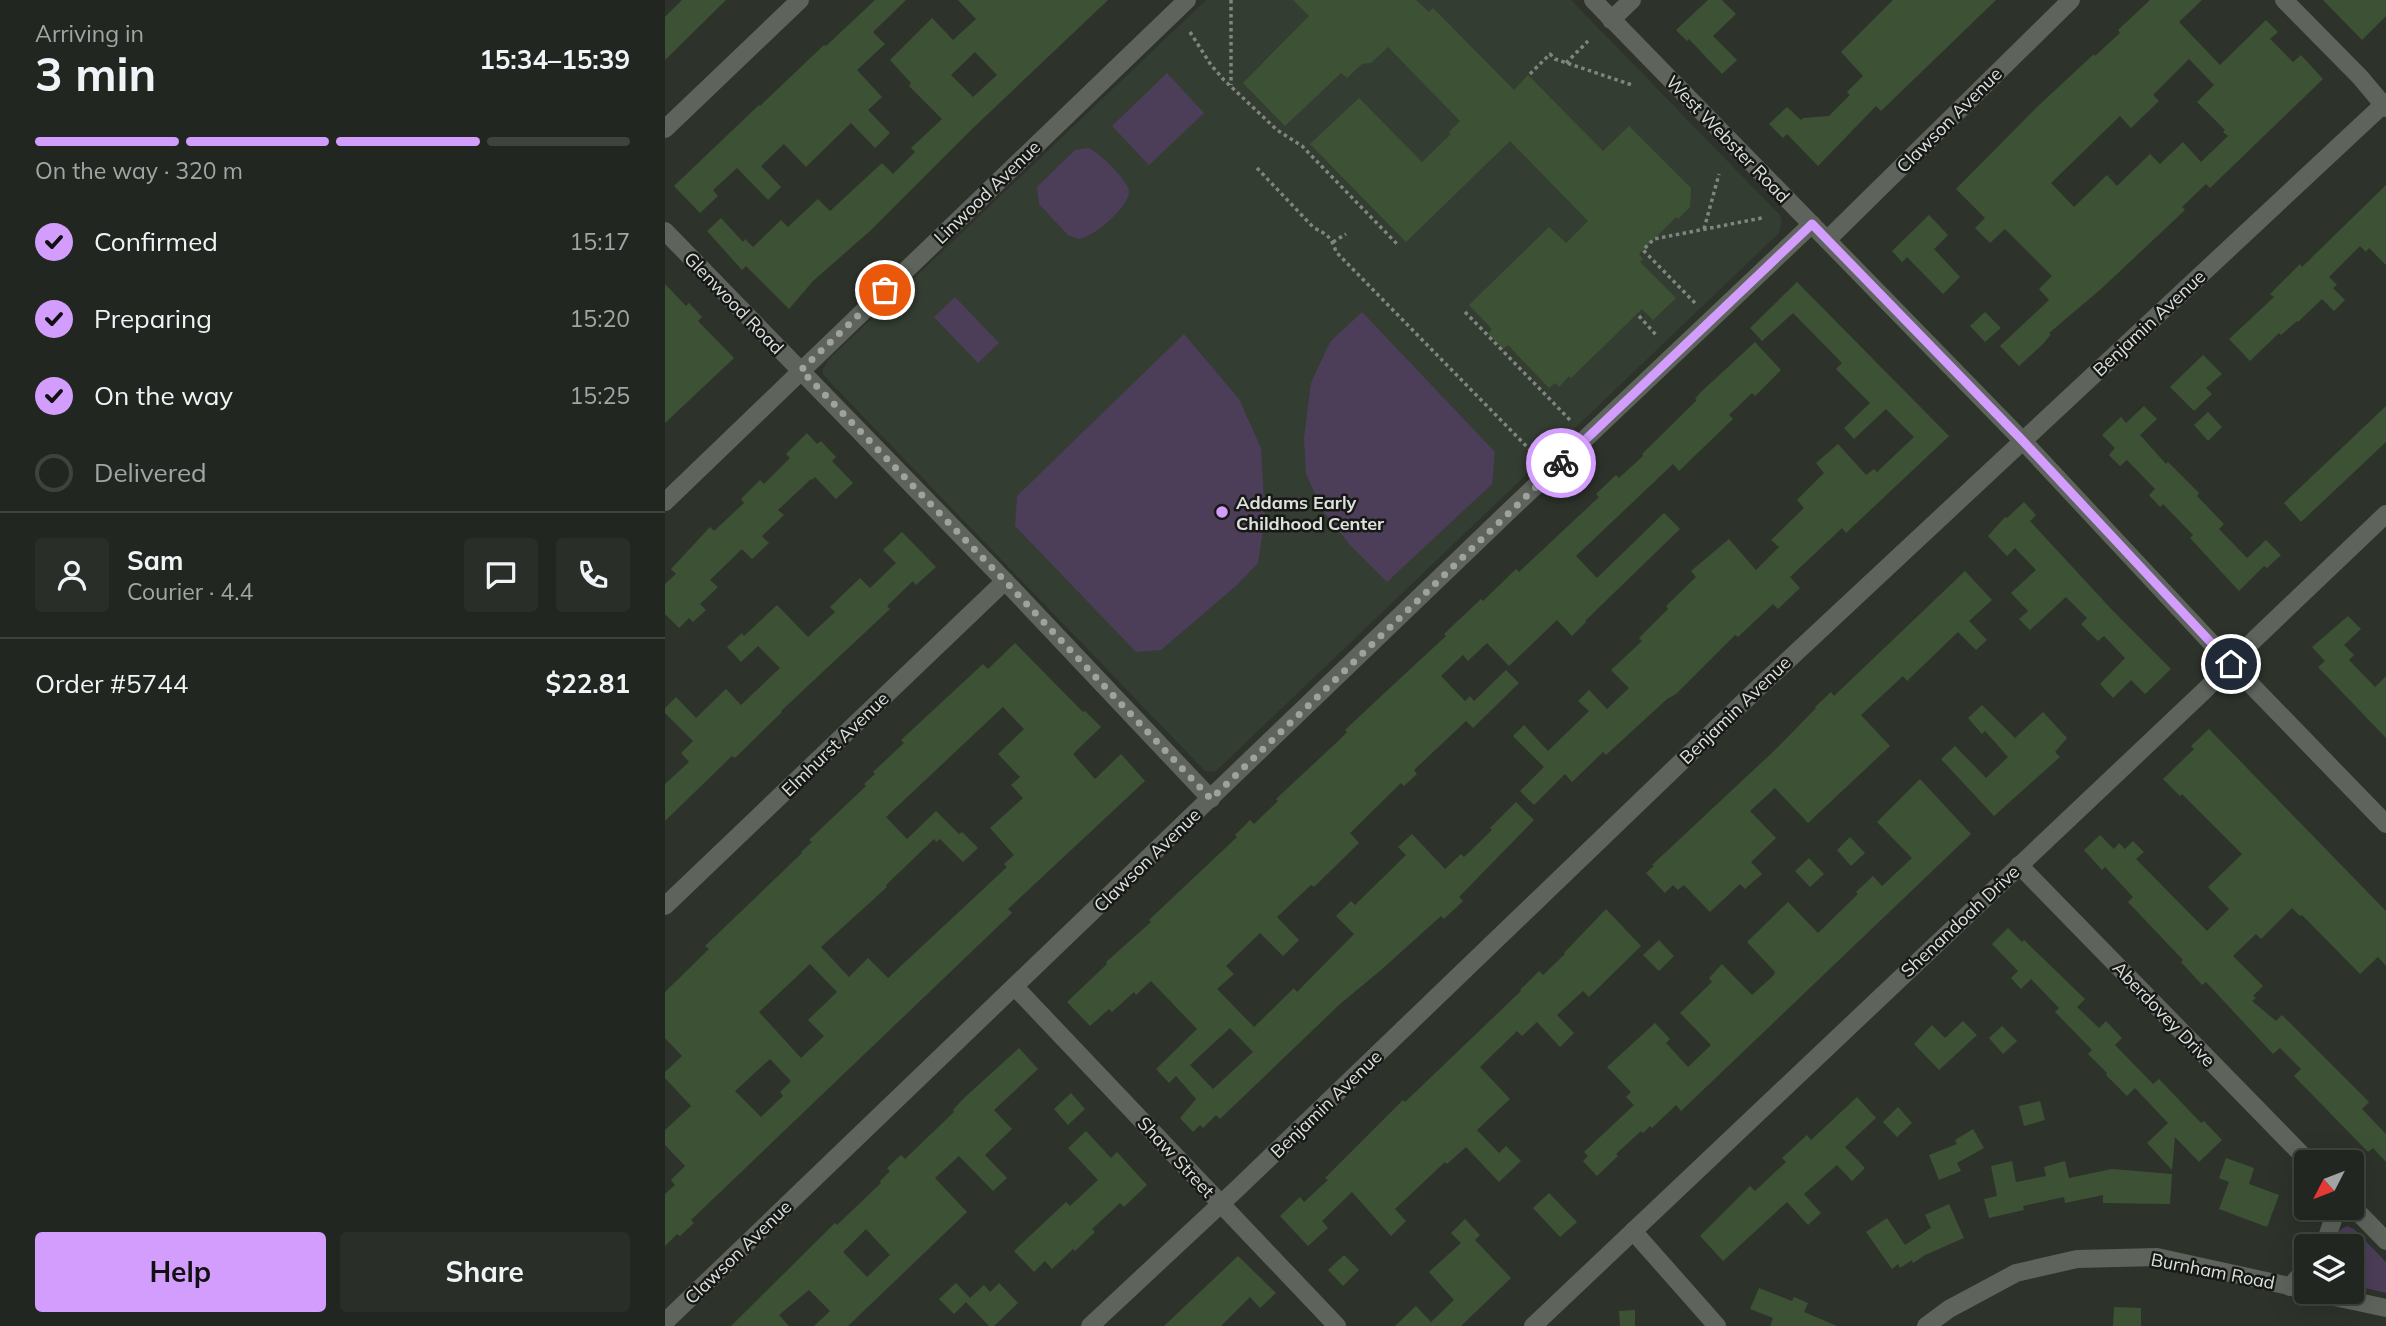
<!DOCTYPE html>
<html lang="en">
<head>
<meta charset="utf-8">
<style>
  :root { --surface:#222620; --page:#2a2e29; --text:#f1f3f6; --muted:#a2a5a5; --line:#3f433e; --accent:#d29dfd }
  body { margin:0; font-family:Mulish,sans-serif; background:var(--page); color:var(--text); height:100vh; display:flex; flex-direction:column; font-size:26px; white-space:nowrap }
  * { box-sizing:border-box; margin:0 }
  p { font-size:23px; color:var(--muted) }
  .icon { flex:none; width:38px; height:38px; fill:none; stroke:currentColor; stroke-width:2; stroke-linecap:round; stroke-linejoin:round }
  .map { position:relative; flex:1; overflow:hidden }
  .panel { display:flex; flex-direction:column; background:var(--surface); width:665px }
  .panel>* { flex:none }
  .needle { width:46px; rotate:228deg }
  .tools { position:absolute; left:1629px; top:1150px; display:grid; gap:14px }
  .tools a { display:grid; place-items:center; width:70px; height:70px; border-radius:7px; background:var(--surface); box-shadow:0 7px 28px #0002,0 0 0 2px var(--line); font-size:35px }
  .pin { position:absolute; display:grid; place-items:center; width:60px; height:60px; color:#fff; margin:-30px; border:4px solid #fff; border-radius:50%; box-shadow:0 2px 7px #0007 }
  .courier { position:absolute; display:grid; place-items:center; width:70px; height:70px; margin:-35px; border:5px solid #d29dfd; border-radius:50%; background:#fff; color:#222; box-shadow:0 2px 9px #0007 }
  .overview em { font-style:normal; font-weight:700 }
  .overview div { display:flex; flex-direction:column-reverse }
  .overview { display:flex; align-items:center; justify-content:space-between; height:119px; padding:0 35px }
  h1 { font-size:46px; font-weight:700; line-height:52px }
  .bar { display:grid; grid-template-columns:repeat(4,1fr); gap:10px 7px; align-content:center; height:84px; padding:0 35px }
  .bar i { height:9px; border-radius:5px; background:var(--line) }
  .bar .selected { background:var(--accent) }
  .bar p { grid-column:span 4 }
  .line { display:flex; align-items:center; gap:18px; padding:0 35px; border-top:2px solid var(--line) }
  .line div { flex:1 }
  .round { display:grid; place-items:center; flex:none; width:74px; height:74px; border-radius:7px; background:var(--page) }
  ol { padding:0 35px; list-style:none }
  li { display:flex; align-items:center; gap:21px; height:77px }
  li p { margin-inline-start:auto }
  li .icon { padding:7px; border-radius:50%; background:var(--accent); color:#111; stroke-width:4 }
  li:last-child { color:var(--muted) }
  li i { width:38px; height:38px; border:4px solid var(--line); border-radius:50% }
  .action { display:flex; gap:14px; margin-top:auto; padding:14px 35px }
  .action a { flex:1; height:80px; border-radius:7px; background:var(--accent); color:#111; font-size:28px; font-weight:700; line-height:80px; text-align:center }
  .action a+a { background:var(--page); color:var(--text) }
  main { display:flex; flex:1; min-height:0 }
  .map>svg:first-child { display:block }
</style>
</head>
<body>
<main>
<section class="panel">
<div class="overview"><div><h1>3 min</h1><p>Arriving in</p></div><em>15:34–15:39</em></div>
<div class="bar"><i class="selected"></i><i class="selected"></i><i class="selected"></i><i></i><p>On the way · 320 m</p></div>
<ol>
<li><svg class="icon" aria-label="check" viewBox="0 0 24 24"><path d="M5 12l5 5 9-10"/></svg>Confirmed<p>15:17</p></li>
<li><svg class="icon" aria-label="check" viewBox="0 0 24 24"><path d="M5 12l5 5 9-10"/></svg>Preparing<p>15:20</p></li>
<li><svg class="icon" aria-label="check" viewBox="0 0 24 24"><path d="M5 12l5 5 9-10"/></svg>On the way<p>15:25</p></li>
<li><i></i>Delivered</li>
</ol>
<div class="line" style="height:126px"><a class="round"><svg class="icon" aria-label="person" viewBox="0 0 24 24"><circle cx="12" cy="8" r="4"/><path d="M4 21q1-7 8-7t8 7"/></svg></a><div><b>Sam</b><p>Courier · 4.4</p></div><a class="round"><svg class="icon" aria-label="chat" viewBox="0 0 24 24"><path d="M4 5h16v11H9l-5 4z"/></svg></a><a class="round"><svg class="icon" aria-label="phone" viewBox="0 0 24 24"><path d="M5 4h4l2 5-3 2q2 4 5 5l2-3 5 2v4C11 20 4 13 5 4z"/></svg></a></div>
<div class="line" style="height:91px"><div>Order #5744</div><b>$22.81</b></div>
<div class="action"><a>Help</a><a>Share</a></div>
</section>
<div class="map">
<svg width="1721" height="1326" viewBox="0 0 1721 1326">
  <rect width="100%" height="100%" fill="#2d322b"/>
  <polygon fill="#343d31" points="541,0 906,0 1115,215 1117,221 1114,233 550,772 540,771 165,382 158,374 158,369 164,359"/>
  <g fill="#4c3d59">
    <polygon points="502,73 539,113 484,165 447,126"/>
    <path d="M422,148C432,149 463,181 464,191C465,206 427,239 413,239L403,235L374,204L372,187L410,150Z"/>
    <polygon points="290,297 334,343 313,363 269,317"/>
    <polygon points="697,312 830,452 827,484 722,582 685,545 658,511 641,474 639,438 646,383 665,342"/>
    <polygon points="519,334 574,399 596,448 600,518 593,563 572,585 496,650 471,652 350,526 352,496"/>
    <polygon points="1682,1226 1689,1229 1721,1262 1721,1293 1687,1285 1687,1246 1668,1246 1675,1230"/>
  </g>
  <g fill="#3d5235" fill-rule="evenodd">
    <polygon points="17,0 61,0 0,60 0,17"/>
    <polygon points="210,0 241,0 208,32 220,44 192,70 217,97 203,110 225,133 210,148 186,123 141,167 119,144 96,166 116,187 103,200 72,168 48,190 53,196 35,213 9,186 94,105 95,106 159,45 161,46"/>
    <path d="M293,0H443L306,130L205,231L148,281L124,309L81,266L77,270L42,231L56,218L78,242L80,239L88,247L116,220L123,227L153,199L165,211L217,163L228,174L250,152L246,148L277,119L244,86L246,83L225,60L267,18L288,40L311,19ZM310,52L332,75L308,97L286,75Z"/>
    <polygon points="628,0 751,0 764,12 768,8 849,90 863,75 938,151 964,126 1026,188 1025,207 1013,219 1011,217 974,254 978,259 975,262 1011,298 988,320 977,309 906,378 904,376 894,387 890,383 884,388 843,345 838,349 823,334 827,329 804,305 884,227 901,243 923,221 845,141 741,242 645,144 694,98 757,162 786,134 784,132 795,121 723,47 706,63 697,64 682,78 676,73 620,126 578,83 644,16"/>
    <polygon points="1043,0 1057,0 1071,14 1048,36 1072,60 1057,74 1024,39 1022,41 1011,30"/>
    <polygon points="1228,0 1331,0 1216,111 1211,106 1153,166 1122,134 1118,138 1104,124 1122,107 1136,120 1138,118 1164,116 1185,95 1182,92 1198,76 1176,52"/>
    <path d="M1485,0H1537L1514,22L1555,65L1601,20L1613,32L1605,39L1628,62L1636,55L1658,79L1545,188L1541,184L1517,207L1520,210L1436,289L1384,333L1386,334L1378,344L1354,366L1335,346L1384,300L1374,289L1387,276L1340,229L1325,243L1310,228L1320,218L1291,189L1372,107L1429,54L1430,56L1455,33L1453,30ZM1524,59L1549,85L1532,102L1560,130L1558,132L1563,136L1536,162L1518,142L1495,164L1485,154L1452,186L1442,175L1409,207L1386,183L1455,116L1466,128L1494,101L1488,95Z"/>
    <polygon points="1658,0 1721,0 1721,16 1697,40"/>
    <polygon points="1721,185 1721,265 1704,248 1701,252 1695,246 1664,277 1672,285 1668,288 1680,300 1669,311 1657,299 1633,322 1632,321 1616,335 1614,333 1585,361 1564,339 1609,297 1605,294 1635,264 1637,267"/>
    <polygon points="1264,215 1283,235 1269,249 1295,277 1278,294 1242,257 1237,262 1227,251"/>
    <polygon points="1132,282 1284,436 1181,533 1177,528 1125,577 1135,588 1113,609 1108,604 1073,637 1070,635 1011,694 1002,699 941,755 938,752 907,782 900,774 869,805 855,791 879,767 848,736 859,725 883,751 924,711 913,701 924,690 942,709 964,688 946,670 977,641 974,638 1003,609 1001,606 1031,577 1026,571 1064,539 1091,570 1114,547 1106,540 1139,508 1132,500 1159,473 1151,463 1173,444 1201,475 1209,469 1212,472 1249,437 1221,409 1189,439 1179,428 1205,403 1171,369 1177,363 1128,313 1097,341 1085,328"/>
    <polygon points="0,284 21,306 24,303 37,317 33,321 69,358 0,423"/>
    <polygon points="1320,312 1336,328 1320,342 1305,326"/>
    <path d="M1090,342L1116,370L1090,396L1087,393L1064,415L1068,419L1014,471L1008,464L911,556L932,578L999,513L1015,529L920,621L921,622L907,636L892,620L844,666L822,643L803,661L798,655L776,676L800,701L805,696L809,701L841,670L854,683L808,728L801,721L749,770L752,774L739,786L736,783L685,833L694,843L649,887L646,885L612,917L634,940L618,956L595,933L561,966L569,974L552,989L589,1027L629,988L632,992L689,934L671,916L686,901L690,905L741,855L733,847L747,834L780,869L796,854L799,857L827,830L825,828L851,802L869,820L794,897L798,901L779,919L776,916L716,970L675,1004L555,1119L551,1115L538,1128L535,1125L528,1132L515,1118L531,1099L511,1076L504,1083L491,1069L532,1029L486,981L471,995L469,992L447,1012L444,1009L425,1026L402,1002L442,964L441,962L486,922L484,920L572,837L570,835L585,820L589,824L613,801L611,799L671,743L682,732L680,730L713,699L781,636L779,634L816,599L818,601L851,569L854,572L934,497L931,494L951,475L954,478L978,456L977,454L1032,400L1030,399L1036,392ZM565,1028L588,1052L548,1089L525,1065Z"/>
    <polygon points="1538,355 1557,374 1541,388 1547,394 1529,411 1505,387"/>
    <polygon points="1479,406 1492,419 1475,435 1501,464 1503,462 1534,493 1532,496 1559,524 1554,529 1582,558 1601,540 1616,555 1602,568 1599,566 1574,591 1525,538 1528,535 1498,504 1495,507 1484,495 1490,489 1462,460 1455,466 1444,455 1450,448 1437,435 1456,417 1461,423"/>
    <polygon points="1721,406 1721,442 1636,522 1619,503"/>
    <polygon points="1543,412 1557,427 1543,441 1529,425"/>
    <polygon points="142,433 152,444 156,441 171,457 167,461 188,483 171,499 150,477 147,480 146,479 113,510 119,515 97,536 104,543 87,559 77,549 45,580 53,587 35,604 41,610 28,622 24,618 14,628 0,614 0,584 11,574 6,569 45,527 49,531 79,503 76,499 95,480 99,484 125,458 121,454"/>
    <polygon points="1359,502 1371,515 1365,521 1449,612 1506,669 1480,694 1466,680 1448,698 1435,684 1460,658 1439,636 1433,641 1416,624 1422,618 1401,597 1365,630 1354,619 1363,611 1346,593 1371,570 1350,548 1342,556 1323,536 1340,517 1342,518"/>
    <polygon points="237,532 271,567 251,585 248,581 222,606 225,609 116,711 117,712 70,758 67,756 0,821 0,784 24,762 16,753 28,741 0,713 0,708 11,697 31,718 61,689 76,705 115,668 93,646 76,662 62,647 77,633 79,636 112,605 143,637 170,612 165,607 195,578 205,588 231,563 218,550"/>
    <polygon points="1300,571 1327,600 1304,621 1322,640 1311,650 1293,632 1242,681 1238,676 1196,715 1225,746 1143,823 1110,788 1085,811 1111,838 1086,862 1097,874 1080,889 1075,884 1045,912 1019,885 1013,890 1008,885 1000,893 981,873 989,866 987,865 1111,749 1151,708 1150,707 1166,692 1169,696"/>
    <polygon points="1683,616 1696,629 1679,645 1689,655 1684,660 1710,687 1721,676 1721,738 1653,667 1660,661 1647,647"/>
    <path d="M350,643L418,712L420,711L436,727L408,754L430,779L456,754L480,781L343,909L347,913L26,1220L29,1223L15,1236L12,1234L0,1246V1194L10,1185L6,1180L20,1166L0,1145V1130L26,1106L0,1078V1072L17,1056L0,1038V992L44,949L40,946L137,853L136,852L147,842L144,840L201,786L199,784L210,774L208,772L239,743L236,740L318,664L323,669ZM338,707L359,729L333,754L355,777L346,785L358,798L325,828L349,855L339,864L342,867L223,978L203,958L184,977L156,947L222,887L221,885L269,839L271,842L275,839L298,862L313,848L297,832L294,834L271,811L242,839L221,817ZM145,964L172,992L143,1020L159,1036L136,1058L94,1012ZM105,1059L126,1081L115,1092L118,1096L96,1117L70,1091Z"/>
    <polygon points="1317,705 1350,738 1378,712 1402,738 1390,752 1395,757 1329,816 1276,759 1290,746 1321,778 1343,757 1320,731 1317,734 1303,718"/>
    <polygon points="1544,729 1721,911 1721,966 1713,957 1695,974 1637,915 1635,916 1627,908 1596,939 1591,934 1568,956 1598,986 1588,996 1591,998 1587,1001 1611,1021 1617,1015 1704,1102 1697,1109 1721,1134 1721,1162 1708,1148 1703,1152 1629,1076 1636,1069 1615,1048 1608,1054 1541,982 1537,985 1516,962 1518,960 1463,902 1468,897 1440,867 1437,870 1419,850 1435,835 1449,849 1454,843 1460,849 1468,841 1479,852 1471,859 1542,931 1564,909 1543,887 1577,854 1517,794 1515,796 1498,779 1529,749 1526,746"/>
    <polygon points="1255,779 1306,834 1016,1111 1011,1105 987,1128 985,1126 978,1133 976,1131 951,1154 953,1156 932,1176 918,1161 923,1156 919,1152 969,1105 961,1097 966,1092 942,1067 990,1023 1005,1039 1001,1043 1023,1067 1046,1045 1015,1013 1047,982 1044,978 1057,964 1087,995 1109,975 1110,972 1082,942 1123,902 1153,933 1193,894 1191,892 1208,876 1217,886 1247,858 1212,822"/>
    <polygon points="1185,837 1200,853 1186,866 1172,850"/>
    <polygon points="1144,858 1159,874 1145,887 1130,871"/>
    <polygon points="941,909 976,946 924,997 918,991 892,1015 909,1033 895,1047 872,1022 857,1036 852,1031 815,1067 845,1099 812,1130 834,1153 841,1146 856,1161 834,1182 801,1147 782,1164 780,1162 730,1209 741,1221 726,1236 687,1192 657,1221 663,1228 643,1246 615,1216 635,1197 639,1202 663,1180 660,1178 738,1100 740,1102 856,991 855,990 874,971 878,975 900,954 899,953"/>
    <polygon points="1343,928 1357,942 1359,940 1420,999 1412,1007 1434,1028 1441,1021 1457,1038 1450,1045 1488,1084 1494,1079 1536,1123 1539,1121 1557,1140 1534,1162 1510,1137 1507,1170 1482,1143 1503,1123 1470,1088 1462,1096 1441,1075 1442,1073 1423,1054 1427,1050 1390,1012 1394,1008 1366,979 1356,989 1346,978 1353,971 1327,944"/>
    <polygon points="994,940 1009,956 994,971 978,955"/>
    <polygon points="1298,1021 1312,1035 1274,1070 1249,1044 1267,1025 1280,1038"/>
    <polygon points="1337,1026 1352,1041 1338,1054 1324,1038"/>
    <path d="M354,1048L373,1069L329,1110L347,1129L320,1155L342,1178L328,1191L294,1156L270,1178L302,1212L183,1326H149L165,1311L144,1290L114,1315L124,1326H66L170,1223L172,1225L216,1183L215,1181L225,1171L222,1168L236,1155L240,1159L289,1112L288,1110L298,1099ZM201,1229L225,1255L202,1277L178,1252Z"/>
    <polygon points="406,1093 420,1109 403,1125 389,1109"/>
    <polygon points="1192,1097 1211,1118 1180,1147 1200,1168 1187,1181 1172,1165 1139,1194 1156,1213 1143,1225 1122,1202 1058,1261 1035,1236 1085,1186 1090,1191 1121,1162 1117,1158 1142,1135 1146,1140"/>
    <polygon points="1375,1101 1380,1120 1359,1126 1354,1106"/>
    <polygon points="1233,1107 1247,1123 1232,1137 1218,1122"/>
    <polygon points="1308,1129 1319,1148 1292,1163 1296,1171 1274,1180 1264,1155 1292,1144 1290,1140"/>
    <polygon points="421,1131 446,1158 452,1152 482,1185 459,1207 455,1203 427,1229 430,1232 410,1251 408,1249 387,1269 380,1261 369,1272 349,1251 401,1202 405,1206 433,1180 403,1148"/>
    <polygon points="1561,1158 1589,1168 1584,1184 1614,1195 1602,1227 1554,1209 1564,1182 1554,1178"/>
    <polygon points="1347,1161 1351,1182 1381,1176 1379,1167 1400,1161 1404,1178 1447,1169 1507,1174 1505,1204 1438,1203 1438,1195 1400,1203 1399,1197 1358,1206 1359,1210 1324,1218 1319,1199 1332,1196 1326,1166"/>
    <polygon points="884,1193 912,1222 895,1237 868,1208"/>
    <polygon points="1284,1204 1299,1238 1260,1255 1248,1263 1247,1260 1235,1268 1233,1264 1227,1269 1201,1232 1222,1218 1240,1245 1266,1228 1260,1215"/>
    <polygon points="800,1219 815,1235 810,1240 846,1278 796,1326 730,1326 751,1306 766,1322 789,1300 764,1272 796,1243 786,1233"/>
    <polygon points="679,1255 694,1270 678,1286 663,1270"/>
    <polygon points="573,1256 611,1293 595,1308 585,1297 556,1326 499,1326"/>
    <polygon points="291,1283 305,1298 319,1285 325,1292 334,1283 353,1303 329,1326 324,1326 301,1302 289,1314 274,1299"/>
    <polygon points="1094,1288 1127,1301 1129,1297 1143,1303 1139,1312 1172,1326 1105,1326 1108,1318 1085,1309"/>
    <polygon points="1449,1307 1476,1308 1476,1326 1448,1326"/>
    <polygon points="970,1310 970,1326 955,1326 954,1311"/>
  </g>
  <g fill="none" stroke-linecap="round" stroke-linejoin="round">
    <g stroke="#81857f" stroke-width="3.5" stroke-dasharray="3.5 3.5" stroke-linecap="butt">
      <polyline points="566,0 566,85"/>
      <polyline points="525,32 546,65 559,80 612,130 637,146 732,244"/>
      <polyline points="901,63 923,41"/>
      <polyline points="865,74 885,54 890,59 967,85"/>
      <path d="M592,168L649,228C662,234 667,238 671,252L869,454"/>
      <polyline points="1039,229 1054,174"/>
      <polyline points="668,242 681,234"/>
      <polyline points="1030,303 978,250 989,239 1097,218"/>
      <polyline points="800,312 905,420"/>
      <polyline points="974,316 992,336"/>
    </g>
    <g stroke="#5e635c" stroke-width="18">
      <polyline points="928,0 1357,440 1566,664 1721,824"/>
      <polyline points="1619,0 1695,77 1721,108"/>
      <polyline points="946,20 967,0"/>
      <polyline points="0,129 135,0"/>
      <polyline points="0,231 340,581 546,799"/>
      <polyline points="1162,240 1406,0"/>
      <polyline points="0,502 522,0"/>
      <polyline points="1354,865 1644,1162"/>
      <polyline points="0,906 340,581"/>
      <polyline points="350,987 672,1326"/>
      <polyline points="1687,1206 1721,1241"/>
      <polyline points="968,1231 1052,1326"/>
      <polyline points="1659,1246 1672,1208"/>
      <polyline points="1625,1287 1642,1267"/>
      <polyline points="1646,1292 1721,1308"/>
      <polyline points="0,1322 845,510 1147,224"/>
      <polyline points="425,1326 574,1187 1093,688 1721,102"/>
      <polyline points="868,1326 1540,690 1590,639 1721,514"/>
      <polyline points="1261,1326 1284,1309 1351,1273 1412,1259 1492,1257 1642,1290"/>
    </g>
  </g>
  <g fill="none" stroke-linecap="round" stroke-linejoin="round">
    <polyline stroke="#9fa39e" stroke-width="7" stroke-dasharray="0 12.6" points="220,290 136,370 340,581 546,799 896,463"/>
    <polyline stroke="#d29dfd" stroke-width="9" points="896,463 1147,224 1357,440 1566,664"/>
  </g>
  <circle fill="#d29dfd" stroke="#171916" stroke-width="2.5" cx="557" cy="512" r="7"/>
  <g text-anchor="middle" dominant-baseline="central" stroke-width="5" stroke-linejoin="round" paint-order="stroke">
    <g font-size="18" fill="#dde0dc" stroke="#171916">
      <text transform="translate(1284 120) rotate(-45)">Clawson Avenue</text>
      <text transform="translate(1063 139) rotate(46)">West Webster Road</text>
      <text transform="translate(322 192) rotate(-44)">Linwood Avenue</text>
      <text transform="translate(69 303) rotate(46)">Glenwood Road</text>
      <text transform="translate(1484 323) rotate(-43)">Benjamin Avenue</text>
      <text transform="translate(1070 710) rotate(-44)">Benjamin Avenue</text>
      <text transform="translate(170 744) rotate(-44)">Elmhurst Avenue</text>
      <text transform="translate(482 860) rotate(-44)">Clawson Avenue</text>
      <text transform="translate(1295 921) rotate(-43)">Shenandoah Drive</text>
      <text transform="translate(1499 1014) rotate(46)">Aberdovey Drive</text>
      <text transform="translate(661 1104) rotate(-44)">Benjamin Avenue</text>
      <text transform="translate(511 1157) rotate(47)">Shaw Street</text>
      <text transform="translate(73 1252) rotate(-44)">Clawson Avenue</text>
      <text transform="translate(1548 1271) rotate(11)">Burnham Road</text>
    </g>
    <g font-size="18" font-weight="bold" fill="#dde0dc" stroke="#171916" text-anchor="start">
      <text x="571" y="502">Addams Early<tspan x="571" dy="21">Childhood Center</tspan></text>
    </g>
  </g>
</svg>
<div class="tools">
<a><svg class="needle" viewBox="-14 -14 28 28"><path d="M0-13l5 13h-10z" fill="#e53935"/><path d="M0 13l5-13h-10z" fill="#a2a5a5"/></svg></a>
<a><svg class="icon" aria-label="layers" viewBox="0 0 24 24"><path d="M12 4l9 5-9 5-9-5zM3 14l9 5 9-5"/></svg></a>
</div>
<div class="pin" style="left:220px;top:290px;background:#ea580c"><svg class="icon" aria-label="bag" viewBox="0 0 24 24"><path d="M5 8h14l-1 12H6zM9 8a3 3 0 0 1 6 0"/></svg></div>
<div class="pin" style="left:1566px;top:664px;background:#1f2937"><svg class="icon" aria-label="home" viewBox="0 0 24 24"><path d="M3 11l9-7 9 7M6 9v11h12V9"/></svg></div>
<div class="courier" style="left:896px;top:463px"><svg class="icon" aria-label="bike" viewBox="0 0 24 24"><circle cx="6" cy="16" r="4"/><circle cx="18" cy="16" r="4"/><path d="M6 16l4-8h5l3 8M10 8l3 8H6M13 5h3"/></svg></div>
</div>
</main>
</body>
</html>
